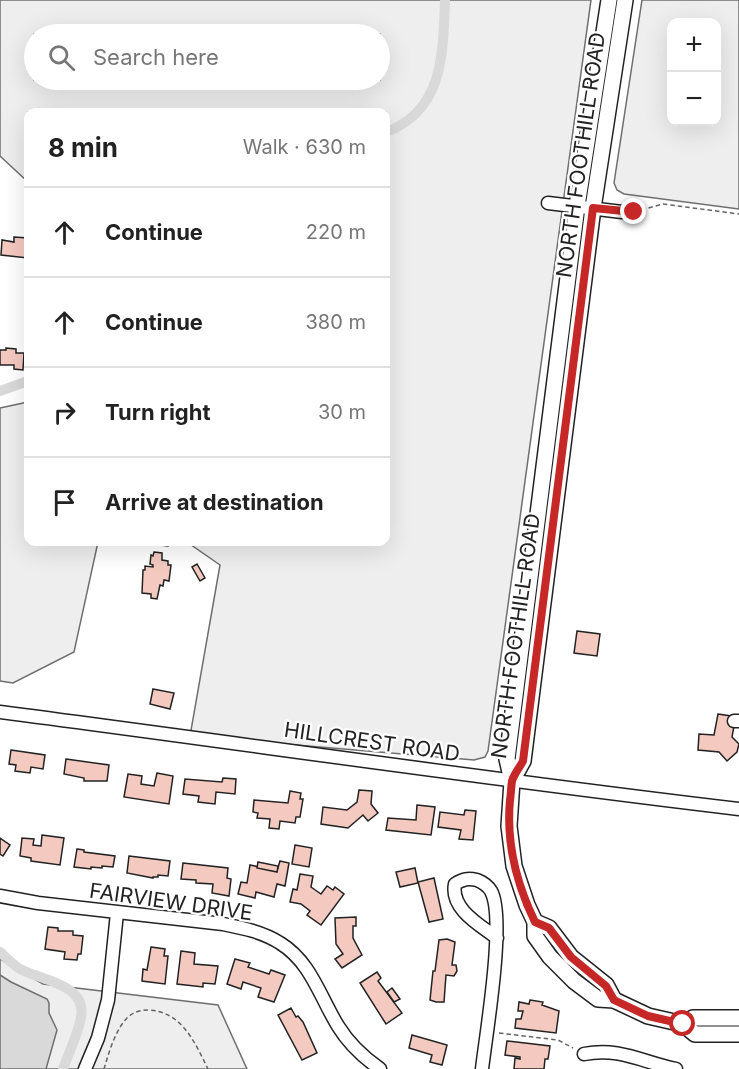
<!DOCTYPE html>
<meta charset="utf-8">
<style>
body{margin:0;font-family:Inter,sans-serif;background:#f2f2f2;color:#222}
.controls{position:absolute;right:18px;top:18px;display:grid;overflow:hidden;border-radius:12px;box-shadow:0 6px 24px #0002}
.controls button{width:54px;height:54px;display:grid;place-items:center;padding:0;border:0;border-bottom:2px solid #e0e0e0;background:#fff;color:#222;font:30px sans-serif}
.stop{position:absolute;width:18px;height:18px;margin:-14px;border:4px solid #c62828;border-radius:50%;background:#fff}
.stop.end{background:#c62828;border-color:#fff;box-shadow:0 2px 6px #0008}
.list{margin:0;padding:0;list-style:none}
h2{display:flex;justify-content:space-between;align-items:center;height:78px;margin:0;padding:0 24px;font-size:26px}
h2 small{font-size:20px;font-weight:400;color:#767676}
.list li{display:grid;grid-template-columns:39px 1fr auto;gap:18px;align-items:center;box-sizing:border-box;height:90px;padding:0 24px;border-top:2px solid #e0e0e0}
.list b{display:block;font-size:22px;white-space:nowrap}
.list em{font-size:20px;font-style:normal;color:#767676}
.icon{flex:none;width:33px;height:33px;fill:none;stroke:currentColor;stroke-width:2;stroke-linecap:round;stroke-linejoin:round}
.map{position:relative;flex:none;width:739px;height:1069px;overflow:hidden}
.search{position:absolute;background:#fff;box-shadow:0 6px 24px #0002;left:24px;top:24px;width:366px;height:66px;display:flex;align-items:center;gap:15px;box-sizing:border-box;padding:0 21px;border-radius:33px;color:#767676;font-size:22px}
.panel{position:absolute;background:#fff;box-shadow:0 6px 24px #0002;left:24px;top:108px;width:366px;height:438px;border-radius:12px}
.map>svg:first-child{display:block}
.green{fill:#eee;stroke:#6f6f6f;stroke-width:1.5;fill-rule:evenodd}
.water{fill:#d9d9d9;stroke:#6f6f6f;stroke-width:1.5}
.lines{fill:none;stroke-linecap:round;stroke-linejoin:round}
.canal{stroke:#d9d9d9;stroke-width:10}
.building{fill:#f3c9c0;stroke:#222;stroke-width:1.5}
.minor-casing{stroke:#222;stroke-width:15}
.major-casing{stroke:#222;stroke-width:18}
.path{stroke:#646464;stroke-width:1.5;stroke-dasharray:4.5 3;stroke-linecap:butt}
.minor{stroke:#fff;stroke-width:12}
.major{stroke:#fff;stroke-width:15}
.route{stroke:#c62828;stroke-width:8}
.labels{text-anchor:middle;stroke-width:4.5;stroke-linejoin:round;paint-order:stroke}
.street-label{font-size:21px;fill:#222;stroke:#fff}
</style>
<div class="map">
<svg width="739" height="1069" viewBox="0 0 739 1069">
<rect width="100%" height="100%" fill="#fff"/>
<g class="green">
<path d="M0,0H591L488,751L485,757L474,760L190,736L220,565L187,542H386V112H28V182L0,156ZM34,34H380V80H34Z"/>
<path d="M642,0H739V209L624,194L617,190L614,183ZM716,22V122H672V22Z"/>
<path d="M28,402V542H98L74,652L13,683L0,681V408Z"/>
<path d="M0,959L43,984L218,1005L247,1069H0Z"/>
</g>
<path class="water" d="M0,975L11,982L47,999L49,1003V1013L57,1030L46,1069H0Z"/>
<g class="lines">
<g class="canal">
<path d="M386,132C444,111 443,52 445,0"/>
<path d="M0,391L28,381"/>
<path d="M0,952C7,958 14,966 22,970C42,980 87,985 81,1017C78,1034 69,1052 63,1069"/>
</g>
</g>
<g class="building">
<path d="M14,237L28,238V258L1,255L2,240L14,242Z"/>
<path d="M6,348L16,349V353H24L23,370L14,369V365H0V350H6Z"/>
<path d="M133,542H169L168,546Z"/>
<path d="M154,552L162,553V560L168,561V565H171L169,581L164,580L163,586L160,585L157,599L151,598V594L142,593L143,570H145V566L153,567V565L150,564L151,555L153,556Z"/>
<path d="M197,564L205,578L200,581L192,567Z"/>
<path d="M577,631L600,634L597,656L574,653Z"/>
<path d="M153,689L174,693L170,709L150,704Z"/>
<path d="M718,714L731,716L730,726H734L732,737L739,744L737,752L727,761L719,752L698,750L699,734L714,735Z"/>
<path d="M11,750L45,755L43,769L31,767L30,773L15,771L16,765L9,764Z"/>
<path d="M66,759L109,765L107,781H84V778L64,774Z"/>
<path d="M157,773L173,776L169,804L124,797L128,774L142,776L141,784L154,786Z"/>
<path d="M223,778L236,779L235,794L216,792L215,804L198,802L199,796L183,794L185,779L222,782Z"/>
<path d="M359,790L372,791L371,804L378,813L368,821L363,815L348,828L321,824L323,807L347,810L357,802Z"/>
<path d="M290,791L301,793L300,799H303L300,817H296L295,823L280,821L279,829L269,828L270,819L257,818L258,813L253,812L254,800L288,803Z"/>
<path d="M417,805L435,807L431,835L386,830L388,818L416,820Z"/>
<path d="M465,810L476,811L473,840L459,839L461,830L438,827L440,812L464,815Z"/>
<path d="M42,835L64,838L60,865L31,861V858L20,856L22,838L34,839L33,845L41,846Z"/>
<path d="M0,838L10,845L3,856L0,854Z"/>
<path d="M295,845L312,848L309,867L292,864Z"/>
<path d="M77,849L84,850V852L115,856L113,867L102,866V868L91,867V869L74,867Z"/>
<path d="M129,856L170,861L168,876L158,875V877H153V878L127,873Z"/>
<path d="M280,861L289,863L285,886L277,884L274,897L256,892L255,898L238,894L241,882L247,883L250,865L277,871Z"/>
<path d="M258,862L278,866L277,872L257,868Z"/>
<path d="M183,863L228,868L227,878L231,879L229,896L212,893L213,884L196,883V880L181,879Z"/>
<path d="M415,868L418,883L400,887L396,872Z"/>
<path d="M300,874L313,876L311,887L321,894L327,886L333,890L335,887L344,894L321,925L307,915L310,911L301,904L290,902L293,889L297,890Z"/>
<path d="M434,878L443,919L429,922L418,882Z"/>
<path d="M356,917V926H353V938L362,955L342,968L335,959L343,954L336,944L335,918Z"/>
<path d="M48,927L58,928V931H73V935L83,936L81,954H78L77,960L64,959L65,952L45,949Z"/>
<path d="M447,939L455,942L452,965H456L457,971L454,976L446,975L444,1002H436L430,1000L433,971H435L439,940Z"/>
<path d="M151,947L165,949L164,956H168L165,984L142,981L143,969L147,970Z"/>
<path d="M181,951L195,953L194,964L218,966L215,984L203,983V987L177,984Z"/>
<path d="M235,959L250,963L248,967L269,974L271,970L285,975L274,1002L258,997L261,988L243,982L241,989L227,984Z"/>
<path d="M377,972L381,978L378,981L402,1013L386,1024L360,983Z"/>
<path d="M392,988L400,999L394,1002L387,992Z"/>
<path d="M530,1000L543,1002L542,1005L559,1011L556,1033L515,1028L516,1019H521L523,1011H518L519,1002L529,1004Z"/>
<path d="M291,1008L296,1017L298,1016L303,1022L317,1053L302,1060L278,1015Z"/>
<path d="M412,1035L447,1045L442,1065L430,1062L432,1055L409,1048Z"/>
<path d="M507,1041L550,1046L548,1059H545L544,1069H514L515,1058L520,1059V1057L505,1055Z"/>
</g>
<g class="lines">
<defs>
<g id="minor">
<path d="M548,203L622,212"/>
<path d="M0,712C246,744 492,780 739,809"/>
<path d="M734,721H739"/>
<path d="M0,896L38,903L223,924C243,928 263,932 280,943C311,962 320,997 338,1026C349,1044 363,1057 380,1069"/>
<path d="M584,1054C619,1047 642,1062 676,1069"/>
<path d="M85,1069L98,1038L108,1000L117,913"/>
<path d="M482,1069C486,1034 506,918 491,891C488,886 482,882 477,880C468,878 463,879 455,884C450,909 480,925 497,938"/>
</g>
<g id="major">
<path d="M609,0L577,206L507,759L512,781L509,826L514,866L527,905L535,922V936L550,957L574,981L598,999L614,1000L648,1016L683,1024L695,1034H739"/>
<path d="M512,781L523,761L593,208L625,0"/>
<path d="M535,922L549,928L571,957L606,985L614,1000"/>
<path d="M683,1024L693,1018H739"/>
</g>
</defs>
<use href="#minor" class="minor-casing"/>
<use href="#major" class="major-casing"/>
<g class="path">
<path d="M634,212L663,204L739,214"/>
<path d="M499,1033L558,1040L573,1048"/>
<path d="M104,1069C109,1052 115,1031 127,1018C133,1012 140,1010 148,1010C182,1011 195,1043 208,1069"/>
</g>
<use href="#minor" class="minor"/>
<use href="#major" class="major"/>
</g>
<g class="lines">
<path class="route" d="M634,212L593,208L523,761C520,767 514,774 512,781C511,787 511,794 510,800C506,843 516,883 535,922L549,928L571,957L606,986L614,1000L648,1016L683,1024"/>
</g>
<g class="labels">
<g class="street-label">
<text transform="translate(581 155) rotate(-82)" y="7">NORTH FOOTHILL ROAD</text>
<text transform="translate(516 636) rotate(-82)" y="7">NORTH FOOTHILL ROAD</text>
<text transform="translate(372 742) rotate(8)" y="7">HILLCREST ROAD</text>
<text transform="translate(171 902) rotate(8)" y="7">FAIRVIEW DRIVE</text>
</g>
</g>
</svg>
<div class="controls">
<button>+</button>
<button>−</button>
</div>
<div class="stop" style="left:683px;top:1024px"></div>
<div class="stop end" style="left:634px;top:212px"></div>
<div class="search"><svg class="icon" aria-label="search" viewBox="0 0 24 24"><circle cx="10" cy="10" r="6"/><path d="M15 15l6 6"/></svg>Search here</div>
<section class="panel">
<h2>8 min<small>Walk · 630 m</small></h2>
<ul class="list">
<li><svg class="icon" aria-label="ahead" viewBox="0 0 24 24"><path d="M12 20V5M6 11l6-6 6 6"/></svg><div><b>Continue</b></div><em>220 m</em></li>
<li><svg class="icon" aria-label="ahead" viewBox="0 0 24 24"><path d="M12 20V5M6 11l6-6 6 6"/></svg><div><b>Continue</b></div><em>380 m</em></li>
<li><svg class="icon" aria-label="right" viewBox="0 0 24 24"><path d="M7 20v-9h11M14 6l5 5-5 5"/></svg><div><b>Turn right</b></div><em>30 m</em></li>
<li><svg class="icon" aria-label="arrive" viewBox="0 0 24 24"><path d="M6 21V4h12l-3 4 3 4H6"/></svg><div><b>Arrive at destination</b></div></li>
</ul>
</section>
</div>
